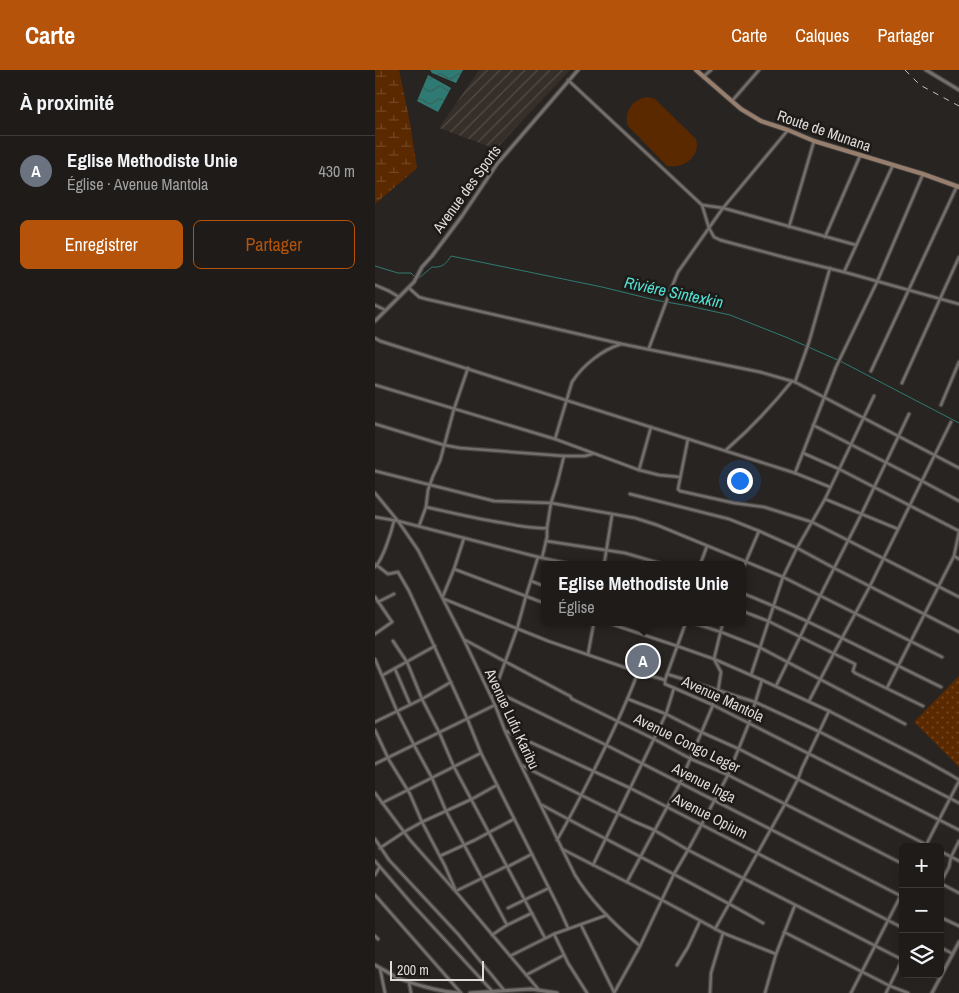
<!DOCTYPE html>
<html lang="fr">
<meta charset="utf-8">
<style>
body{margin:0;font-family:"Archivo Narrow",sans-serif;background:#2b2826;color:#f1f3f6}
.controls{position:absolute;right:15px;bottom:15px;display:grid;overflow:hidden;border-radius:8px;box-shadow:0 5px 20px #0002}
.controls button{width:45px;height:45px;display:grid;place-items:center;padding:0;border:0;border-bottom:1px solid #3c3938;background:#1e1b19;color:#f1f3f6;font:25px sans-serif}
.scale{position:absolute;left:15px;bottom:12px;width:94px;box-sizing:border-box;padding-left:5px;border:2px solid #dedbd9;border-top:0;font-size:14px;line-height:18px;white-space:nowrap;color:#dedbd9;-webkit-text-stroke:4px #1e1a18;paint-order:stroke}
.you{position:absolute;left:364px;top:410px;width:18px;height:18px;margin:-12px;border:4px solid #fff;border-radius:50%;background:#1a73e8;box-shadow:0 0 0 8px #1a73e833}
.badge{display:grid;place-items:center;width:32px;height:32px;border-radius:50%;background:#b45309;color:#fff;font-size:16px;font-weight:700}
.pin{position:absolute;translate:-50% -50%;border:2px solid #fff;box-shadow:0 1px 5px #0006}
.popup{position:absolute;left:166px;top:491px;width:205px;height:65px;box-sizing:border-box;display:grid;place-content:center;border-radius:8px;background:#1e1b19;filter:drop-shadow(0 1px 4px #0005);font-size:16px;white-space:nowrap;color:#a1a1a2}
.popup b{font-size:19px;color:#f1f3f6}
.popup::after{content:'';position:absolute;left:50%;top:100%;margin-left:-10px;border:10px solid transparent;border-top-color:#1e1b19}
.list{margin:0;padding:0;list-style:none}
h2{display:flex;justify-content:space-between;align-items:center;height:65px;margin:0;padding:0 20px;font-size:21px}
h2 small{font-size:16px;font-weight:400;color:#a1a1a2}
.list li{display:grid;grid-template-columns:32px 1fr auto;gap:15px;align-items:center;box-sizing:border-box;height:70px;padding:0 20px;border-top:1px solid #3c3938}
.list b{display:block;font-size:19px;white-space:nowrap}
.list p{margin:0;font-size:16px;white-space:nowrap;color:#a1a1a2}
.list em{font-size:16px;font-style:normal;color:#a1a1a2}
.actions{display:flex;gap:10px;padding:15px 20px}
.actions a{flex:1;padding:11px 0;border:1px solid #b45309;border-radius:8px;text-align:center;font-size:18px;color:#b45309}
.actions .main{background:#b45309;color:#fff}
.icon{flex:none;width:28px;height:28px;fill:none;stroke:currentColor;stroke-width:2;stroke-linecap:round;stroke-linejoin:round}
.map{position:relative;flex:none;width:584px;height:923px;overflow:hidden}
header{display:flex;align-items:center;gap:30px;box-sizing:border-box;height:70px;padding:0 25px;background:#b45309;color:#fff}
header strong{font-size:24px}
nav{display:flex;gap:28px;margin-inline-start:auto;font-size:18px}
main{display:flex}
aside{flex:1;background:#1e1b19}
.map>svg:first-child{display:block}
.industrial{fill:url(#industrial-furrows)}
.grass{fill:url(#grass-dots)}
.wetland{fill:url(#wetland-marsh)}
.pitch{fill:#5b2900}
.water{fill:url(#water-waves)}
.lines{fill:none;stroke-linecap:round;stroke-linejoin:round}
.stream{stroke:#2f7b73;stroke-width:1}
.minor-casing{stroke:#464341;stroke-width:5}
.tertiary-casing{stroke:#464341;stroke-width:5.5}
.secondary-casing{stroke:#464341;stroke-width:6}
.minor{stroke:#746f6c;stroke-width:2.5}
.tertiary{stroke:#746f6c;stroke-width:3}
.secondary{stroke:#987e6d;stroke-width:4}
.rail{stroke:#c2bfbd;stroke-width:1;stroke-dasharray:6 6;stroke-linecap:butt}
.labels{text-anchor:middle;stroke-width:5;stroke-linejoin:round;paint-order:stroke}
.street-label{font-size:15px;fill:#dedbd9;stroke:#1e1a18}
.water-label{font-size:16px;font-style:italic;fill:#52e3d6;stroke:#1e1a18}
</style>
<header>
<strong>Carte</strong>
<nav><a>Carte</a><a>Calques</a><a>Partager</a></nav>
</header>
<main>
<aside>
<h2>À proximité<small></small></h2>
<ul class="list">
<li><span class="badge" style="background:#6b7280">A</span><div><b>Eglise Methodiste Unie</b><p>Église · Avenue Mantola</p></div><em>430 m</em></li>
</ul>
<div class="actions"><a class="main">Enregistrer</a><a>Partager</a></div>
</aside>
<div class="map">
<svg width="584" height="923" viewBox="0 0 584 923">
<defs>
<pattern id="industrial-furrows" width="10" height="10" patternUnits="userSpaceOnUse" patternTransform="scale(1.25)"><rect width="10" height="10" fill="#362e28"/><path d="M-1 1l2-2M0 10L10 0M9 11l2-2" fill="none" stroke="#534c47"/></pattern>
<pattern id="grass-dots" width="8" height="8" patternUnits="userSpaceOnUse" patternTransform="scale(1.25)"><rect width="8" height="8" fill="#5b2900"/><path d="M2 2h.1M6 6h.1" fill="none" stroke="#724725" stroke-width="1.8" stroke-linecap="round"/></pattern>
<pattern id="wetland-marsh" width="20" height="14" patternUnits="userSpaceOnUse" patternTransform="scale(1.25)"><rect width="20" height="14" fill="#5b2900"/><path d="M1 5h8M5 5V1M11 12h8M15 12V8" fill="none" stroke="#724725"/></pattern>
<pattern id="water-waves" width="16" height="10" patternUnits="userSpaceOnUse" patternTransform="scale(1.25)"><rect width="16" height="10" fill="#2f7b73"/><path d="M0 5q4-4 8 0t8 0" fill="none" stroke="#38615c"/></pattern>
</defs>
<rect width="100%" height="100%" fill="#282421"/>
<path class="industrial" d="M104,0H195L121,79L64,58Z"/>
<path class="grass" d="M584,606V697L539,652Z"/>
<path class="wetland" d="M0,0H24L35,53L42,98L0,134Z"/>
<path class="pitch" d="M272,27L280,29L321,69C326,87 308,99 292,96L253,56C248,42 258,29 272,27Z"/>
<g class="water">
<path d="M55,0H88L81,13L57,3Z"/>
<path d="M53,5L76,18L63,42L42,31Z"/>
</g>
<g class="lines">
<path class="stream" d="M0,196L23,203H36L40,207L44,208L57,197C67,198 71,194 76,186L227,217L280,230L314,236L355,245L413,268L467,292L584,353"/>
<defs>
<g id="minor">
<path d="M328,7L336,0"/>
<path d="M193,10L327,135L334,158L339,167L345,170L412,188L469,202L584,234"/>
<path d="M357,31L384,0"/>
<path d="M327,135L348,138L481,175"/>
<path d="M414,157L439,71"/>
<path d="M450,167L485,86"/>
<path d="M469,202L518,95"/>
<path d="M0,215L14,221L24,227"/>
<path d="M34,218L44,227L51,229L247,274L385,302L420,312L584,398"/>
<path d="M0,235L10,240"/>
<path d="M0,268L5,271L420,403L455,417"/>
<path d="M274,278L296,219L303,202L348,138L413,60"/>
<path d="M496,301L582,116"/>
<path d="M420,312L434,272L455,198"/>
<path d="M527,313L584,187"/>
<path d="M0,315L180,369L264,400L284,405L305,407"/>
<path d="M566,335L584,292"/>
<path d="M0,354L69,375L85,378L189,386H210L217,384"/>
<path d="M438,355L547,411L584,431"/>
<path d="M180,369L197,312C208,295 227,280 246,274"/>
<path d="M313,369L303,419L305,421L359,433L389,437L437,452L584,527"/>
<path d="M351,380C375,359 397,336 417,311"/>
<path d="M428,383L464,399L584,461"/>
<path d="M264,400L276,357"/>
<path d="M0,401L119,431L176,433L260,448L282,455L408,507L567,587"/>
<path d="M420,403L461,297L502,212L548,104"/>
<path d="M0,423L23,451L43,480L89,570L120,635L130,661L142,687L200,805C217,833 240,855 265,876"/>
<path d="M255,424L354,449L384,461L422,478L459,498L584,562"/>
<path d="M450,429L523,459"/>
<path d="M51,437C77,443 103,449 129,453C144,456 157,459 172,458"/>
<path d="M0,447L23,451L163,487L200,495"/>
<path d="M44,456L51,437L53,420L58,406L65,391L79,339L93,298"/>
<path d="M171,471L250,483L291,495"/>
<path d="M579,486L584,489"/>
<path d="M167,488L172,467V458L176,433L182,414L189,386"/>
<path d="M0,494L13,504L23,502L34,521L92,648L106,683L184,838L193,858"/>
<path d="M229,495L237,445"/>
<path d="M325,495L332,476"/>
<path d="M0,497C8,489 16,463 19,451"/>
<path d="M79,499L169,533"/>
<path d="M367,501L384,461"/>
<path d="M156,511L169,516"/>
<path d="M367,523C435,550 500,585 566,617"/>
<path d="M68,526L79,499L89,468"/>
<path d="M0,527L17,552L0,564"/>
<path d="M69,529L173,571L263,602L290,610V614L338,635L584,760"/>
<path d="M3,532L19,524"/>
<path d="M367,541L393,551L478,593L480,594L478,601L480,603L548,636"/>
<path d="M230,552L302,576L339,589L387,610L454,641L542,686L576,705L584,710"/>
<path d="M315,552L346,562L384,577L530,654"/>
<path d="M90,570L191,624L195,626L197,629L279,669L316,689L353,705L410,734L528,794"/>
<path d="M18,571L32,592L47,629L64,662L79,697L170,868"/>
<path d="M213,584L219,552"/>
<path d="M0,589L22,641L39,675L57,708L71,741L132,855"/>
<path d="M20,599L35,634"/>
<path d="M292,604L380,632L445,662L584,733"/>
<path d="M8,605L60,576"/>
<path d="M376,605L408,507L422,478L450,429L499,326"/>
<path d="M290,610L311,552"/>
<path d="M401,616L445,526L486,445L534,344"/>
<path d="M512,618L579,486L584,462"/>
<path d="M120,621L231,675L528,827"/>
<path d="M117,628L142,559L151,526L163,487"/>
<path d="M253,629L291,644L326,662L364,679L556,777"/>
<path d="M434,631L459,583L495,516L576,352"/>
<path d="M0,652L47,629L76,612"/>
<path d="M0,660L14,690L35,724L47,752L70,796L80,819"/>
<path d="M131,661L255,718L528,858"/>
<path d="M0,694L120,635"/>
<path d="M146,695L258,751L279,760L313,780L528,890"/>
<path d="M0,723L35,770L82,823L164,920"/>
<path d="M7,733L106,683"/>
<path d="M167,735C240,775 316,811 388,853"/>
<path d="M0,769L14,790L83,864L129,920"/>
<path d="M182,770C196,746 208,722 220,698C236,666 251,635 263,602"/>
<path d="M550,777L584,711"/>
<path d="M5,778L29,762L47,752L97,729L122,715"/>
<path d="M187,779L287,830L348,863L401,884"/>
<path d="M565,781L584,791"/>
<path d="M65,786L100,770L139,749"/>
<path d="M0,791L37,834L118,922"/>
<path d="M218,795L291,644L299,618"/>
<path d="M132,797L157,784"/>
<path d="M0,805L4,798"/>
<path d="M252,812L305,713L338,635L343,621L346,602L339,589L348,552"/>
<path d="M565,813L584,823"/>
<path d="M565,814L574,797L576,787L584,771"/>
<path d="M81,821L132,796"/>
<path d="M0,825L86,923"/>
<path d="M133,838L174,818"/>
<path d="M565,847L584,856"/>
<path d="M206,855L239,922"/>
<path d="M340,859L410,734L423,709L427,698L454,641"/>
<path d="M409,862L515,916L533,923"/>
<path d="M179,864L193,893L212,923"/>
<path d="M117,865L132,855L157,843"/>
<path d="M0,866L3,869"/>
<path d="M565,877L578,884"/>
<path d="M135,886L179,864L232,845"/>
<path d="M302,895L313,877L325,851"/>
<path d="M5,898L10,923"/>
<path d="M558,904L565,908"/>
<path d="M151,905L189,885"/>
<path d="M34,912L36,923"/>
<path d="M239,923L265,876L299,804L313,780L353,705L374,653L387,610"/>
<path d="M335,923L336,903L348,863"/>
<path d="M390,923L401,884L420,835"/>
<path d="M476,923L528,821"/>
<path d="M511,923L528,888"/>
</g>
<g id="tertiary">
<path d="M551,0L584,20"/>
<path d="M0,251L39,212L47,197L57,186L87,146L122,94L203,0"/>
<path d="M0,895C7,899 14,903 21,907C37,914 66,922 84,923"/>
<path d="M95,923L156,919L182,923"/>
<path d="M557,923L584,872"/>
</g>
<path id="secondary" d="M321,0L366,39L386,51L413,60L439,71L548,104L584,117"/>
</defs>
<use href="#minor" class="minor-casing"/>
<use href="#tertiary" class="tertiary-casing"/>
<use href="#secondary" class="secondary-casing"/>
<use href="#minor" class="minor"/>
<use href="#tertiary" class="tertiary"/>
<use href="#secondary" class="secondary"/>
<path class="rail" d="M530,0L545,15L584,36"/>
</g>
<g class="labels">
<g class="street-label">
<text transform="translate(449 61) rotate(19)" y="5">Route de Munana</text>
<text transform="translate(92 119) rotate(-54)" y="5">Avenue des Sports</text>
<text transform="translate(348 629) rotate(25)" y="5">Avenue Mantola</text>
<text transform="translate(137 649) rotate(65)" y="5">Avenue Lufu Karibu</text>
<text transform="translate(312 673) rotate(26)" y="5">Avenue Congo Leger</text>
<text transform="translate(329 713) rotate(27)" y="5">Avenue Inga</text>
<text transform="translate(335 746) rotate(27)" y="5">Avenue Opium</text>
</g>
<g class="water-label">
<text transform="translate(299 222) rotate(12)" y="6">Riviére Sintexkin</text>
</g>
</g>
</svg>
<div class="controls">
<button>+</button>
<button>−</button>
<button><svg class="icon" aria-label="layers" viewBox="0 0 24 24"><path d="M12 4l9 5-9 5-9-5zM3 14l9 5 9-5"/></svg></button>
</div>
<div class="scale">200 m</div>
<div class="you"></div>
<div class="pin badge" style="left:268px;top:591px;background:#6b7280">A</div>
<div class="popup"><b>Eglise Methodiste Unie</b>Église</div>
</div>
</main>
